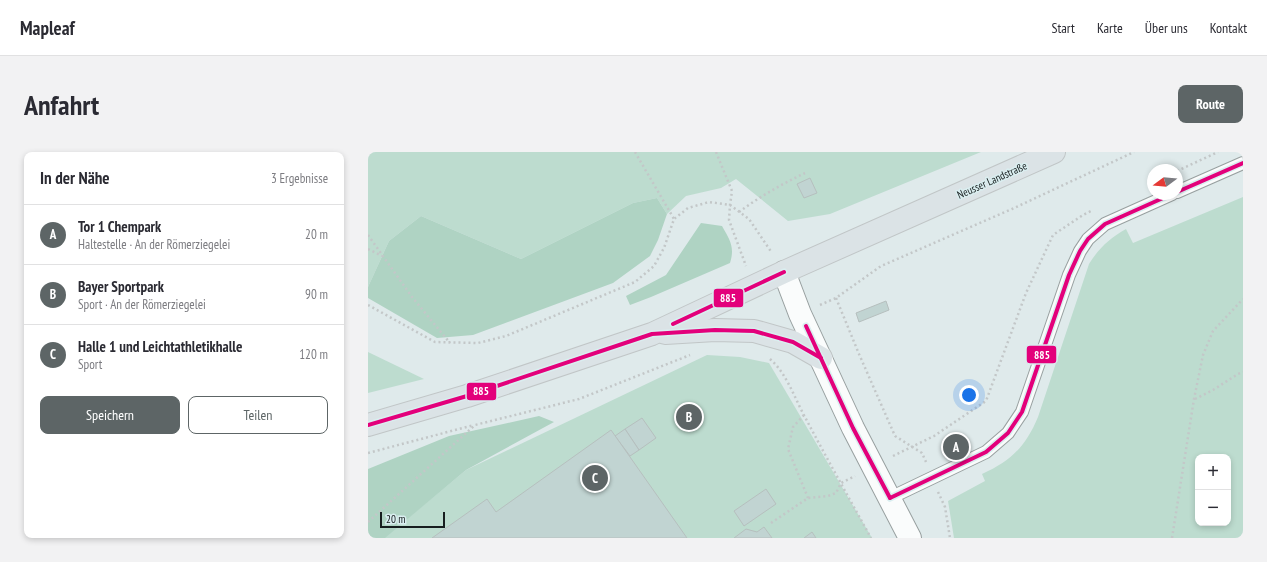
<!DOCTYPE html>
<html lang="de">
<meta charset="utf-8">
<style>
body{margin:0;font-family:"PT Sans Narrow",sans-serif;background:#f2f2f3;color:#2b2b33}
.controls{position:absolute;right:12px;bottom:12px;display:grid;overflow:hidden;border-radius:8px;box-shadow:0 2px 6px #0003}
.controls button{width:36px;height:36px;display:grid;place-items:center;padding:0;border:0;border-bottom:1px solid #e1e1e2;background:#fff;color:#2b2b33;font:20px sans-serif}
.compass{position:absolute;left:779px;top:12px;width:36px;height:36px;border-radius:50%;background:#fff;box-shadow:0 2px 6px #0003;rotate:254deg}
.scale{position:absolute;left:12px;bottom:10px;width:65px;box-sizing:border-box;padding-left:4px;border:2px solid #171e1f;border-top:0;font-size:11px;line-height:14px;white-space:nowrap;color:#171e1f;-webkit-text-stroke:3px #daeef0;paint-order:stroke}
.you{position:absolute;left:601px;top:243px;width:14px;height:14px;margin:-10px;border:3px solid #fff;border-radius:50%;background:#1a73e8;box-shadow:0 0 0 6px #1a73e833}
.badge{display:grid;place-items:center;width:26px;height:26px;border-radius:50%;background:#5d6566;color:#fff;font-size:13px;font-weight:700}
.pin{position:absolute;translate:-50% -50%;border:2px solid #fff;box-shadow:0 1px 4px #0006}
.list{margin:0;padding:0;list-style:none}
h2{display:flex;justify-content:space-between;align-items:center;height:52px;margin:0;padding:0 16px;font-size:17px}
h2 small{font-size:13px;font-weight:400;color:#7c7c81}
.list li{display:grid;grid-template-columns:26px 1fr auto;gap:12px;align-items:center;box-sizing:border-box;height:60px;padding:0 16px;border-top:1px solid #e1e1e2}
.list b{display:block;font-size:15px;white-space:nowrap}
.list p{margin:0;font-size:13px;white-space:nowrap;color:#7c7c81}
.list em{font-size:13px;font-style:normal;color:#7c7c81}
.actions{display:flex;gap:8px;padding:12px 16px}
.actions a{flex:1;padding:9px 0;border:1px solid #5d6566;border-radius:8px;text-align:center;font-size:14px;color:#5d6566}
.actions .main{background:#5d6566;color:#fff}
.map{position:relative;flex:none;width:875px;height:386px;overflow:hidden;border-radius:8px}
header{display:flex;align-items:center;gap:24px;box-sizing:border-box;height:56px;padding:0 20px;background:#fff;border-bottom:1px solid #e1e1e2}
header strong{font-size:19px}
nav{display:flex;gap:22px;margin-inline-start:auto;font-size:14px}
.intro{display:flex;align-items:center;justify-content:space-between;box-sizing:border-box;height:96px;padding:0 24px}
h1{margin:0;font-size:28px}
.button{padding:10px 18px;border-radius:8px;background:#5d6566;color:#fff;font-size:14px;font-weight:700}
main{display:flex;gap:24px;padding:0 24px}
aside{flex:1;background:#fff;border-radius:8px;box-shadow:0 2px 6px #0003}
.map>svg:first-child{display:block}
.green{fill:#bddccf;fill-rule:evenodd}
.forest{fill:#afd3c3}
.building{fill:#c1d4d2;stroke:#b6bfbe}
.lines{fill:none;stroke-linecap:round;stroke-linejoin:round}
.service-casing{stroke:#98a0a0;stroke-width:14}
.minor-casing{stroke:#98a0a0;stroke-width:24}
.primary-casing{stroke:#c1c6c7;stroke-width:24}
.path{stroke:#c3c7c8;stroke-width:2.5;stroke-dasharray:2 3;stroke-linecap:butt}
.service{stroke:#fafcfc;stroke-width:12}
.minor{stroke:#fafcfc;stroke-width:22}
.primary{stroke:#dbe3e6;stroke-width:22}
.bus-1-casing{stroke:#daeef0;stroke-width:7}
.bus-1{stroke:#e3007b;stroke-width:4}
.labels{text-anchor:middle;stroke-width:3;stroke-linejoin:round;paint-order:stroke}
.street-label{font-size:11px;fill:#171e1f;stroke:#daeef0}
.line-badge{stroke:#daeef0;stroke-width:1.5}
.badge-label{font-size:11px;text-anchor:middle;font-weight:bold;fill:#fff}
</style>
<header>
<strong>Mapleaf</strong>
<nav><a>Start</a><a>Karte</a><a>Über uns</a><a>Kontakt</a></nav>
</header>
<div class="intro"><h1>Anfahrt</h1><a class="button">Route</a></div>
<main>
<aside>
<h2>In der Nähe<small>3 Ergebnisse</small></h2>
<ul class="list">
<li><span class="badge">A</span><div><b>Tor 1 Chempark</b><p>Haltestelle · An der Römerziegelei</p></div><em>20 m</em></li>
<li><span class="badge">B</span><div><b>Bayer Sportpark</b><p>Sport · An der Römerziegelei</p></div><em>90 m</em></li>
<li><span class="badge">C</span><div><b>Halle 1 und Leichtathletikhalle</b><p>Sport</p></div><em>120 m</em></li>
</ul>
<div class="actions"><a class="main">Speichern</a><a>Teilen</a></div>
</aside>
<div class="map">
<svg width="875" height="386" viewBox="0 0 875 386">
<rect width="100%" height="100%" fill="#dfeaeb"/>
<g class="green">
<path d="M0,0H613L462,62L420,69L368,27L353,36L318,44L299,62L289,46L265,51L153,107L53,64L21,89L0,135Z"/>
<path d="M875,45V386H586L580,349L617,329L614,322C643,309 658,294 670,265L721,112C731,96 742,86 758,77L765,91ZM830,305H860V371H830Z"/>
<path d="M0,200L56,227L0,241Z"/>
<path d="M339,203L372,205L401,211L504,386H16L98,318Z"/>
</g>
<g class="forest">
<path d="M289,46L299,62L290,88L282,104L245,131L105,183L69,186L0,146V135L21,89L53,64L153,107L265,51Z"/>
<path d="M333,71L354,74C362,88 367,95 362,111L283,145L262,153L258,144L298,123Z"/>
<path d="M171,264L186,270L98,318L17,386H0V317L81,284Z"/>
</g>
<g class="building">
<path d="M442,26L449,41L436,46L429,32Z"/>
<path d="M518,149L521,158L491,170L488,161Z"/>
<path d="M274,266L288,286L271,298L257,277Z"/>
<path d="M257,277L271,298L262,304L247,284Z"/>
<path d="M243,278L319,386H64L119,347L128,360Z"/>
<path d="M398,337L408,352L376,374L366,359Z"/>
<path d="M396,375L404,386H366L378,377L389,380Z"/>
<path d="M444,380L448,386H436Z"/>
</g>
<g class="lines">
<defs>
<g id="service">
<path d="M809,40L875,11"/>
<path d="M522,346L618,300L640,281L654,260L701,123L712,99L720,87L737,72L804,42"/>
</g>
<path id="minor" d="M416,120L432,162L485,276L542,386"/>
<g id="primary">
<path d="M297,181L347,178L386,179L425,190L453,206"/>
<path d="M0,273L99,244L284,182L416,120L686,0"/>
</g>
</defs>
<use href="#service" class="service-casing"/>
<use href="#minor" class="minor-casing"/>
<use href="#primary" class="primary-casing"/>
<g class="path">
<path d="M267,0L306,67"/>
<path d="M348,0L364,39L362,53L361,68L378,114"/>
<path d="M809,19L850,0"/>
<path d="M371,60C391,45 414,32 437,21"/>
<path d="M0,83L44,145L82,191"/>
<path d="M0,97L14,104"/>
<path d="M468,146L491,202L527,284L554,301L558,310"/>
<path d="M0,153L67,190L110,191L138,184L267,130L286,114L296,96L306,67L320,56L341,50L362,53L381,67L404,101"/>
<path d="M452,153L468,146L513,114L644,57L766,0"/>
<path d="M402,207C419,222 426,245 437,265C458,305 481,346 503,386"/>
<path d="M827,247L845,238L870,222L875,220"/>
<path d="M436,263L425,275L420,297L440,346"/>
<path d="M0,301L106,273"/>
<path d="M525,304L566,284L618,249L658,141L685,83L715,63L725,58"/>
<path d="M570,340L577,355L582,386"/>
<path d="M0,370L107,273L211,247L322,203"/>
<path d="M403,371L440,346L460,344L468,341L473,331L487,324"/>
<path d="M804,386L826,247L835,203L845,179L875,147"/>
</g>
<use href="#service" class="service"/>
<use href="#minor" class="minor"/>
<use href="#primary" class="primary"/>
<defs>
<g id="bus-1">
<path d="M809,40L875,11"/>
<path d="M305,172L416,120"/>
<path d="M438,174L485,276L522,346"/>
<path d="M0,273L99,244L284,182L347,178L386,179L425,190L453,206"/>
<path d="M522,346L618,300L640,281L654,260L701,123L712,99L720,87L737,72L804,42"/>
</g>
</defs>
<use href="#bus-1" class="bus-1-casing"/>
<use href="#bus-1" class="bus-1"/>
</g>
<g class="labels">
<g class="street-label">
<text transform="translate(624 28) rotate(-24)" y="4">Neusser Landstraße</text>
</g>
</g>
<g class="line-badge">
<rect x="345" y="136" width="31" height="20" rx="4" fill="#e3007b"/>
<rect x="658" y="193" width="31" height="19" rx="4" fill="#e3007b"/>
<rect x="98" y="230" width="31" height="19" rx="4" fill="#e3007b"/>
</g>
<g class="badge-label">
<text x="360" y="150">885</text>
<text x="674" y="207">885</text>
<text x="113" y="243">885</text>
</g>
</svg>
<div class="controls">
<button>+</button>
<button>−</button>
</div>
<svg class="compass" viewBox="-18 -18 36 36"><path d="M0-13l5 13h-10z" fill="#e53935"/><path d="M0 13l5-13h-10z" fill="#7c7c81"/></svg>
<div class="scale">20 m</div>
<div class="you"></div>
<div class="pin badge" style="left:588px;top:295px">A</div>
<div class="pin badge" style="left:321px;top:265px">B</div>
<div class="pin badge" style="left:227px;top:326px">C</div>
</div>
</main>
